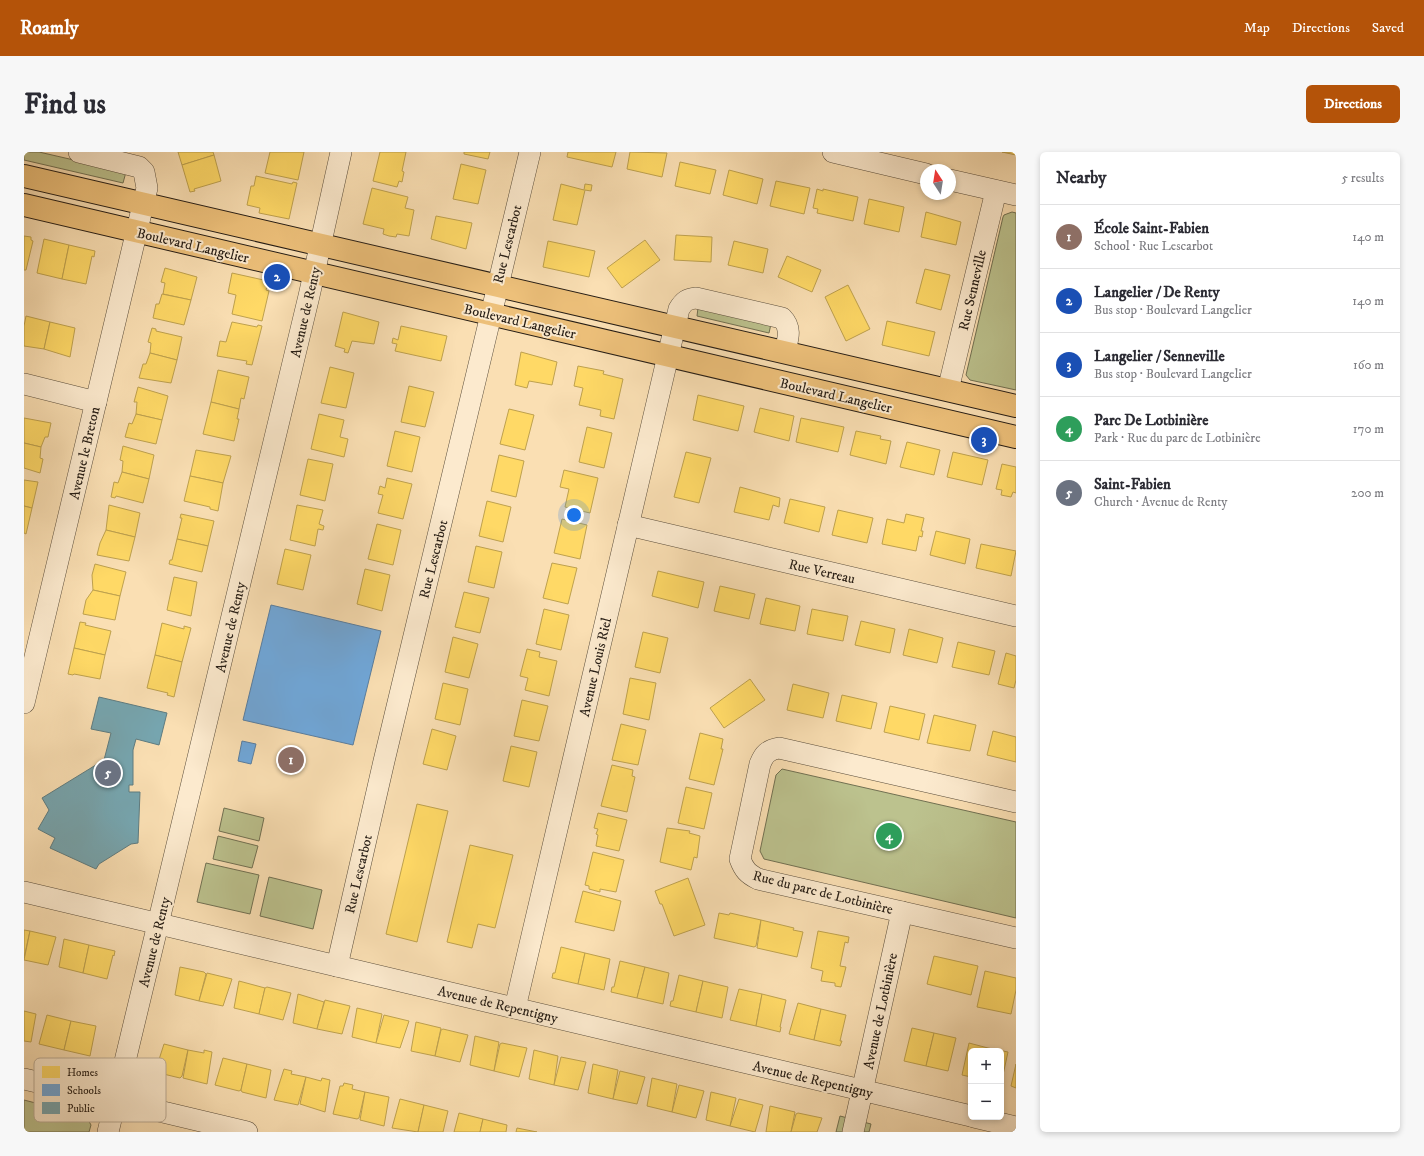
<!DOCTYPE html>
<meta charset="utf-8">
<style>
body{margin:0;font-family:"IM FELL DW Pica",serif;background:#f7f7f7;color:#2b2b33}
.controls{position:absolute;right:12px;bottom:12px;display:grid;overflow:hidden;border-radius:6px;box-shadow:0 2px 6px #0003}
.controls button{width:36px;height:36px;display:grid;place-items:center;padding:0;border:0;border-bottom:1px solid #e1e1e2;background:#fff;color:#2b2b33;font:20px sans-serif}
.compass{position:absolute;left:896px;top:12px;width:36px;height:36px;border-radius:50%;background:#fff;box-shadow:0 2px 6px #0003;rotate:348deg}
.you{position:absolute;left:550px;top:363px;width:14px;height:14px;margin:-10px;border:3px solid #fff;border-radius:50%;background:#1a73e8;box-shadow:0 0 0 6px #1a73e833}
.badge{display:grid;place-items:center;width:26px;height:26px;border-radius:50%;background:#b45309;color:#fff;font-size:13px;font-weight:700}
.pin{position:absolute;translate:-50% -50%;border:2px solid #fff;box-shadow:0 1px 4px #0006}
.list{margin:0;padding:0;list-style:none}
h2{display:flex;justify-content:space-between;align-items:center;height:52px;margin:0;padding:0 16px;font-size:17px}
h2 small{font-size:13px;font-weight:400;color:#7c7c81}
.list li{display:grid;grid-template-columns:26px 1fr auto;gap:12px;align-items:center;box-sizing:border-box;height:64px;padding:0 16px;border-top:1px solid #e1e1e2}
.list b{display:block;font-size:15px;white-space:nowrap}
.list p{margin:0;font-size:13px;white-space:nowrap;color:#7c7c81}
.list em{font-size:13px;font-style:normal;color:#7c7c81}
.map{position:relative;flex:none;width:992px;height:980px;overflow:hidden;border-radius:6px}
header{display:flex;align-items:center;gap:24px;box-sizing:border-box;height:56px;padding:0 20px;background:#b45309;color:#fff}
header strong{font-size:19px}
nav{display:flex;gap:22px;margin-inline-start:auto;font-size:14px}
.intro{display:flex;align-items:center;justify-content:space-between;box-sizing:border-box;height:96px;padding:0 24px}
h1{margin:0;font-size:28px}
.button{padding:10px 18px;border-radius:6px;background:#b45309;color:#fff;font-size:14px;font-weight:700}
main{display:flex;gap:24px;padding:0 24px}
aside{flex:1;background:#fff;border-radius:6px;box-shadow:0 2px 6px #0003}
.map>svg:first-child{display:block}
.green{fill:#bcc28e;stroke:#717052}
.homes{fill:#ffd966;stroke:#bea14e}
.schools{fill:#6fa8dc;stroke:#597ea0}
.public{fill:#76a5af;stroke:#5e7c81}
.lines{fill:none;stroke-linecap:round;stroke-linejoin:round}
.minor-casing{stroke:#5b4e3c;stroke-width:22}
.major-casing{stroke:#261d15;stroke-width:24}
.minor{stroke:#fceace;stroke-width:21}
.major{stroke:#edc07a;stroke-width:22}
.labels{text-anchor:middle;stroke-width:4;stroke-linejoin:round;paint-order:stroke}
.street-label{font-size:14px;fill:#261d15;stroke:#fceace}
.key{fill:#fceace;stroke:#bcac96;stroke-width:1}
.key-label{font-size:11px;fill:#261d15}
</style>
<header>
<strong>Roamly</strong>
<nav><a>Map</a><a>Directions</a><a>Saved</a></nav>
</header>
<div class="intro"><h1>Find us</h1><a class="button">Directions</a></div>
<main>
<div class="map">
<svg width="992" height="980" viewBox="0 0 992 980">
<rect width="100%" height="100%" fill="#fadfb3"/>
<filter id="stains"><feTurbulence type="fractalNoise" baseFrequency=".005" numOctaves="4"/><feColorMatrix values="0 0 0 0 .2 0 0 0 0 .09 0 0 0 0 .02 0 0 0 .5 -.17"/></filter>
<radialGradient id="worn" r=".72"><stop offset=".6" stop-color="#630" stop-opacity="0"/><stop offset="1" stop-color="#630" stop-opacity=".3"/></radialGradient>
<g class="green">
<path d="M0,0H15L102,20L99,31L0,8Z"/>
<path d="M988,60L992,61V238L946,228L942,223L979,65L980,63Z"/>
<path d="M674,156L747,172L745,181L673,164Z"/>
<path d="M758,617L992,670V766L740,707L736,699L752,623Z"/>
<path d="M200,656L240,666L235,689L195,679Z"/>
<path d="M194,684L234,694L228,716L189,707Z"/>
<path d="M182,711L235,723L226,762L173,750Z"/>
<path d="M245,725L298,738L289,777L236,764Z"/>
<path d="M0,948L62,964L67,973L65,980H0Z"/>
<path d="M816,964L847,972L845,980H812Z"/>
</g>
<g class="homes">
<path d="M154,0H189L190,3L158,13Z"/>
<path d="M246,0H280L274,28L241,21Z"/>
<path d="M356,0H382L378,19L380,20L378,30L375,29L373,35L349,29Z"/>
<path d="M440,0H466L464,7L440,2Z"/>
<path d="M544,0H592L588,15L543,5Z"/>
<path d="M606,0L643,1L638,25L603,17Z"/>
<path d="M978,0H992V3Z"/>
<path d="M190,3L197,29L170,37L171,39L166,40L158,13Z"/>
<path d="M656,10L692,18L686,42L651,34Z"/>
<path d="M437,12L462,18L454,52L429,47Z"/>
<path d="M705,18L739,27L733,52L699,43Z"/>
<path d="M232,24L268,32L269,30L273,31L265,67L235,61L236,56L223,53L227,34H230Z"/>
<path d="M752,29L786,36L780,62L746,54Z"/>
<path d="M537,32L560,38L561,32L568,33L567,39L561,38L553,73L529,68Z"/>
<path d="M348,36L384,45L381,56L390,58L385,84L373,82L372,85L365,84L359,82L360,77L339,72Z"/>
<path d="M793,37L799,39V37L834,45L829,69L793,61L794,57L789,56Z"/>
<path d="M845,47L880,55L875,80L840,72Z"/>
<path d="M902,60L937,70L932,93L897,85Z"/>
<path d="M412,64L448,71L442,97L407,87Z"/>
<path d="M652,83L688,85L687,110L650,108Z"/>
<path d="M0,84L7,85V88L9,89L2,118H0Z"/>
<path d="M20,87L45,93L38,127L13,121Z"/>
<path d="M621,88L636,108L598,136L583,116Z"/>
<path d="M524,89L571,99L565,125L519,115Z"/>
<path d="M710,89L744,97L739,121L704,113Z"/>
<path d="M45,93L71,99L70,105L68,104L62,132L38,127Z"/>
<path d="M763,104L797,118L788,140L754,125Z"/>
<path d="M141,116L173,125L167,148L139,142L141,131L137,130Z"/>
<path d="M901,117L926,123L917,158L892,151Z"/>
<path d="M208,121L244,129L242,138L245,139L238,169L208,162L212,143L204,141Z"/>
<path d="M824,133L846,177L822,189L801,145Z"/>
<path d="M138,142L167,148L160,173L129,166L132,152H135Z"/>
<path d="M319,160L355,170L350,192L328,189L324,201L320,200L321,197L311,194Z"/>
<path d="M2,164L26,170L20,197L0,194V174Z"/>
<path d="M863,169L911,180L905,204L858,193Z"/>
<path d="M26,170L51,176L46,205L20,197Z"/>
<path d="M208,170L233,175L234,173L238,174L228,213L222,212L223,209L193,204L196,189L202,190Z"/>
<path d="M377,174L423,184L417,209L371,199L373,192L368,191L369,186L374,188Z"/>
<path d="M128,176L132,177V179L158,185L153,208L126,201L127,191L124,190Z"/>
<path d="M497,200L533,210L528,233L505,229L503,236L491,233Z"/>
<path d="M126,201L153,208L147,231L115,226L119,212H122Z"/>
<path d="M554,214L580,219L579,222L599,227L590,267L576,264L577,258L555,253L559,236L550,234Z"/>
<path d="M306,215L330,221L322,256L297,251Z"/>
<path d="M194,218L225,225L220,247L217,246L215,257L187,250Z"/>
<path d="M385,234L410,240L401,275L377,270Z"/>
<path d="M114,235L144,244L138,268L112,262L113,250H110Z"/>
<path d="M674,243L720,254L714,279L669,268Z"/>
<path d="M187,250L215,257L213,267H215L210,289L179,282Z"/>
<path d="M736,256L770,264L765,289L730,280Z"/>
<path d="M485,257L510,263L501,298L476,292Z"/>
<path d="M112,262L138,268L132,292L101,285L105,271L108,272Z"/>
<path d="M295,262L320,268L316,285L324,287L320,305L287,297Z"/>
<path d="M0,266L27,271L24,285H21L17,295L0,291Z"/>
<path d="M777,266L820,275L814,300L772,290Z"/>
<path d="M563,275L588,281L580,316L555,310Z"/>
<path d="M371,279L396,285L388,320L363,314Z"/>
<path d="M832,279L857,284L856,287L867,289L862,312L826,303Z"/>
<path d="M883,290L916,298L910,323L876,315Z"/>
<path d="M0,291L17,295L16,306L19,307L16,321L0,316Z"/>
<path d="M99,294L130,303L125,327L98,320L99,309L96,308Z"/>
<path d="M172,298L207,304L199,331L166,324Z"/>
<path d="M662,300L687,306L675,351L650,345Z"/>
<path d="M929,300L964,308L958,333L923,325Z"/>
<path d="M475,303L500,309L492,345L467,339Z"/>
<path d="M284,307L309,312L301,349L276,343Z"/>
<path d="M978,312L992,315V341L989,340L987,345L977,343L978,338L972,337Z"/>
<path d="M540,318L574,326L566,361L541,355L545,337L536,335Z"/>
<path d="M98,320L125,327L119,351L92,344L91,346L87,345L90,330L94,331Z"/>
<path d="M166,324L199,331L194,359L186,357V355L160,349Z"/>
<path d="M363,326L388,332L379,367L354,361L359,343L354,342L356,334L361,336Z"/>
<path d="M0,328L14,330L8,356L0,354Z"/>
<path d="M716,335L756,346L755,355L749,353L745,368L710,360Z"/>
<path d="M766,347L801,355L795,380L760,371Z"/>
<path d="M463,349L487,355L479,390L455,384Z"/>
<path d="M85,353L116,361L111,385L82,378Z"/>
<path d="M273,353L299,358L295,372L300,374L299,378L294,377L291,394L266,388Z"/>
<path d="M0,354L8,356L2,382L0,381Z"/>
<path d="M814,358L849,366L843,391L808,383Z"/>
<path d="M157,362L190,369L184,394L153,387L158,366H156Z"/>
<path d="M882,362L900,366L897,379H899L898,385L895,384L892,399L858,392L863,367L880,371Z"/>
<path d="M538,367L563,373L556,407L530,401Z"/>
<path d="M353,372L377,378L369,413L344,407Z"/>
<path d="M82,378L111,385L105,409L73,403L76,391Z"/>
<path d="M912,379L946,387L941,412L906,403Z"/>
<path d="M153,387L184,394L178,420L145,412L146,408H148Z"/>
<path d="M957,392L992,399L987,424L952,416Z"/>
<path d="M452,394L478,400L470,436L444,430Z"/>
<path d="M261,397L287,403L279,438L253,432Z"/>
<path d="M528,411L553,416L544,452L519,446Z"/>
<path d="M71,412L102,420L96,444L69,438L68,423Z"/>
<path d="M341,417L366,423L358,459L333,452Z"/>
<path d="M634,419L680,430L674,456L628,444Z"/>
<path d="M150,425L173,430L167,464L143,458Z"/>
<path d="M696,434L731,442L725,467L690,459Z"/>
<path d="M69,438L96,444L91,468L59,462L62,448Z"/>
<path d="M440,440L465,446L456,481L431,475Z"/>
<path d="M742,446L776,454L771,479L736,472Z"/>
<path d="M520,457L545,463L537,498L512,492Z"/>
<path d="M788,457L824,464L819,489L783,482Z"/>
<path d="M837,469L871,477L866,501L831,493Z"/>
<path d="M56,470L62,471L61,473L87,479L81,503L50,496Z"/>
<path d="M138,471L160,477V474L167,476L158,510L131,503Z"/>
<path d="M885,477L919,486L913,511L879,503Z"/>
<path d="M619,480L644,486L636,521L611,515Z"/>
<path d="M429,485L454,492L445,526L421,520Z"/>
<path d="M934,490L971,499L965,523L928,515Z"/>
<path d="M50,496L81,503L76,527L50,522L49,523L44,522Z"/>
<path d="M503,497L516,500L515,505L533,509L525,544L501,538L504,526L496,524Z"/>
<path d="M982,501L992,504V528L990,536L974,532Z"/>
<path d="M131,503L158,510L150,545L143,543L144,541L123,536Z"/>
<path d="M606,526L632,531L625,568L599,562Z"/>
<path d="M726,527L741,548L700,576L686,556Z"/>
<path d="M419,531L444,537L436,573L411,567Z"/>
<path d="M769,532L805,541L799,566L763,558Z"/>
<path d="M818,543L853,551L847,577L812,569Z"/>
<path d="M498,548L524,554L515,589L490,584Z"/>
<path d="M866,554L901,562L895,588L860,580Z"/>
<path d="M910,563L952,573L946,599L903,591Z"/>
<path d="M597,572L622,578L614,613L588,608Z"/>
<path d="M408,577L432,584L423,618L399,612Z"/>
<path d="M969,579L992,585V610L963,603Z"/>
<path d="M676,581L699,587L697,597H699L690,633L665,627Z"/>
<path d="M487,594L513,600L505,635L479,629Z"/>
<path d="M588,613L609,618L608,624L611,625L603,660L577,654Z"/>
<path d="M662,635L688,641L680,677L654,671Z"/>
<path d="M393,652L424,659L393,790L362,782Z"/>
<path d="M574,661L603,668L595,699L572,694L574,683L572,682L574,677L570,676Z"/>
<path d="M643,676L666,679L665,681L676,684L673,706L670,705L667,718L636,710Z"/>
<path d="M446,693L489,703L471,776L454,772L448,796L423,790Z"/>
<path d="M569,700L600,708L592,740L576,737V740L565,737V734L561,733Z"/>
<path d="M664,726L681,773L650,784L638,752H636L631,739Z"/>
<path d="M559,739L597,749L590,779L551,770Z"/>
<path d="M695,761L705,763L706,761L737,768L732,794L730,795L690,786Z"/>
<path d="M737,768L770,776L769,778L779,780L773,805L733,796Z"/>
<path d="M0,778L6,779L0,806Z"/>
<path d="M6,779L32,785L24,813L0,808Z"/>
<path d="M794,779L825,785L824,791L821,790L816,814L822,815L817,835L811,834V831L797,829L799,819L787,816Z"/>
<path d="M40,787L65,793L59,821L35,815Z"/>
<path d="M65,793L91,799L90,804L89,803L83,827L59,821Z"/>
<path d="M537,795L561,801L554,832L528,826L529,821H531Z"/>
<path d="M561,801L586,807L580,838L554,832Z"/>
<path d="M910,804L954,814L947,843L903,832Z"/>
<path d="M596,809L621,815L613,846L587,840L588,835H590Z"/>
<path d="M156,815L180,820L182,822L175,849L151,843Z"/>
<path d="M621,815L645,821L639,852L613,846Z"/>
<path d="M961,819L992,826V838L987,862L953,855Z"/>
<path d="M183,821L208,827L199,854L175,849Z"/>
<path d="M655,823L679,829L672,860L646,854L647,849H649Z"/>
<path d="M215,829L241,836L235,862L210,856Z"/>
<path d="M679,829L704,835L698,866L672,860Z"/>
<path d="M243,835L267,841L259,868L235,862L241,836Z"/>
<path d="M715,837L738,842L732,874L706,868Z"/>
<path d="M274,842L300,850L293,877L269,871Z"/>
<path d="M738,842L762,848L756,875H757L756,880L732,874Z"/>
<path d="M301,848L326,854L318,882L293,877Z"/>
<path d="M774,851L797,857L790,888L765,882Z"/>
<path d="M333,856L358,862L352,891L328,885Z"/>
<path d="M797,857L822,863L816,889H818L816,894L790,888Z"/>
<path d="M0,859L12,862L7,890L0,889Z"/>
<path d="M23,863L47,869L40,898L15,892Z"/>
<path d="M360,863L385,869L376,896L352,891Z"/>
<path d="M47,869L72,874L66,904L40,898Z"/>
<path d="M392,870L417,876L411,904L387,899Z"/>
<path d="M888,876L910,881L902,914L880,909Z"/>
<path d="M419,877L444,883L436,910L411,904L417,878Z"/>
<path d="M910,881L932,886L924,919L902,914Z"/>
<path d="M451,884L475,890L470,919L446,913Z"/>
<path d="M478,891L503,896L495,925L470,919L476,892Z"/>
<path d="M945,891L964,896V899H947V925L938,923Z"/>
<path d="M140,892L164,898L158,924L156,926L131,920Z"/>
<path d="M964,896L984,900L977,932V899H964Z"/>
<path d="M164,898L180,901V898L188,900L183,932L159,926Z"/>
<path d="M510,898L534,904L530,933L505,927Z"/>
<path d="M537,905L562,910L554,938L530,933Z"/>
<path d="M199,906L223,912L217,938L215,939L191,933Z"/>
<path d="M223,912L247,918L242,946L218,940L217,938Z"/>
<path d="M569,912L594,918L589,947L564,941Z"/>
<path d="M992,912V936L987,934Z"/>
<path d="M260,917L268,919L267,922L282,925L274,953L250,948Z"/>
<path d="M596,919L621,925L613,952L589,947Z"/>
<path d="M282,925L297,929L298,926L306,928L301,960L276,952Z"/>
<path d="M628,926L653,932L648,960L623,954Z"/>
<path d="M320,931L329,933L328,937L341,940L335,966L333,967L309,962L316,934H319Z"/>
<path d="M655,933L680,939L672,966L648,960Z"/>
<path d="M341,940L365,945L360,974L336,968Z"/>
<path d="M687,940L712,946L706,974L682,968Z"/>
<path d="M376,947L400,953L394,980L368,976Z"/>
<path d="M715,947L739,953L731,980L706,974Z"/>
<path d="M400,953L424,959L419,980H394Z"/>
<path d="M746,954L771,960L767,980H742Z"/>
<path d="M435,961L459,967L456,980H430Z"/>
<path d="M774,961L798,966L793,980H767L772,962Z"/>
<path d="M459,967L483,973L482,980H456Z"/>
<path d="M493,976L513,980H492Z"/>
</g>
<g class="schools">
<path d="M247,453L357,479L329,593L219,568Z"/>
<path d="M218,589L232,592L227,612L214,609Z"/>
</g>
<path class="public" d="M75,545L143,561L135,593L112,587L109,598V633H105V640H116L114,691L107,692L75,712L72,717L26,696L31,686L14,677L25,658L18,646L80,608L87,581L67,577Z"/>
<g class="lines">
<defs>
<g id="minor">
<path d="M809,0L902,22"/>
<path d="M926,28L992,43"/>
<path d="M0,232L72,250"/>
<path d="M924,238L972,39"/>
<path d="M604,373L992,464"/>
<path d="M0,551L123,36L120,20L115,15L55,0"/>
<path d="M992,650L755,596C744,598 740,602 736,612L716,707C720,718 724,722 734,727L992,786"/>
<path d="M0,740L947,964"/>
<path d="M313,814L360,609L506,0"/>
<path d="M491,856L655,157C660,149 663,147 672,146L758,166C768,176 764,187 761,199"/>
<path d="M0,927L223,980"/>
<path d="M950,965L992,975"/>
<path d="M84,980L285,144L317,0"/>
<path d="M829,980L878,760"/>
</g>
<g id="major">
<path d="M0,24L992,254"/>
<path d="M0,53L992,285"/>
</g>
</defs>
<use href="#minor" class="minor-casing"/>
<use href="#major" class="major-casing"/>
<use href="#minor" class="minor"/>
<use href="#major" class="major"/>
</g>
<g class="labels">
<g class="street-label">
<text transform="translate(483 92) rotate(-76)" y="5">Rue Lescarbot</text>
<text transform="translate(169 93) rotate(13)" y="5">Boulevard Langelier</text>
<text transform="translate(948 138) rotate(-77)" y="5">Rue Senneville</text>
<text transform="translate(281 160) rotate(-77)" y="5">Avenue de Renty</text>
<text transform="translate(496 169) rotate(13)" y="5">Boulevard Langelier</text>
<text transform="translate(812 243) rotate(13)" y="5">Boulevard Langelier</text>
<text transform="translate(60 301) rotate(-77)" y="5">Avenue le Breton</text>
<text transform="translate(409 407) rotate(-76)" y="5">Rue Lescarbot</text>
<text transform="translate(798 419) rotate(13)" y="5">Rue Verreau</text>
<text transform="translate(206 475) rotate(-77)" y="5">Avenue de Renty</text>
<text transform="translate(571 515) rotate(-77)" y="5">Avenue Louis Riel</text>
<text transform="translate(334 722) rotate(-77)" y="5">Rue Lescarbot</text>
<text transform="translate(799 740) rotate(14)" y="5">Rue du parc de Lotbinière</text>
<text transform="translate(130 790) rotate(-76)" y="5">Avenue de Renty</text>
<text transform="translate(474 852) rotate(13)" y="5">Avenue de Repentigny</text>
<text transform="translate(856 859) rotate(-78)" y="5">Avenue de Lotbinière</text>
<text transform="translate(789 927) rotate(13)" y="5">Avenue de Repentigny</text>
</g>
</g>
<rect x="10" y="906" width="132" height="64" rx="6" class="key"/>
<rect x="18" y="914" width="18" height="12" fill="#ffd966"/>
<rect x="18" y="932" width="18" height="12" fill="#6fa8dc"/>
<rect x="18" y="950" width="18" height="12" fill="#76a5af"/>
<g class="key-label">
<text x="43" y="924">Homes</text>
<text x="43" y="942">Schools</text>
<text x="43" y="960">Public</text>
</g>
<rect width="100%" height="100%" filter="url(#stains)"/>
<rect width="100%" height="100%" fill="url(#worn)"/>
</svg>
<div class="controls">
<button>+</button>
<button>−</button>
</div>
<svg class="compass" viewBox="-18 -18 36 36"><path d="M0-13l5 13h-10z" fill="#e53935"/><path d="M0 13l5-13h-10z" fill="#7c7c81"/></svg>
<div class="you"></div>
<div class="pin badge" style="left:267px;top:608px;background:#8d6e63">1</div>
<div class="pin badge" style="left:253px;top:125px;background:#1a4fb4">2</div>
<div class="pin badge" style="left:960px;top:288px;background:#1a4fb4">3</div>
<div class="pin badge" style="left:865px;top:684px;background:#2e9e5b">4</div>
<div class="pin badge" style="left:84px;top:621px;background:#6b7280">5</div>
</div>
<aside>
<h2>Nearby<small>5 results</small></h2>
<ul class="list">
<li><span class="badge" style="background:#8d6e63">1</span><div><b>École Saint-Fabien</b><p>School · Rue Lescarbot</p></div><em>140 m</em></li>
<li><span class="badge" style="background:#1a4fb4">2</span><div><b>Langelier / De Renty</b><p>Bus stop · Boulevard Langelier</p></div><em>140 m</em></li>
<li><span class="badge" style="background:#1a4fb4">3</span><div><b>Langelier / Senneville</b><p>Bus stop · Boulevard Langelier</p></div><em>160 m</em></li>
<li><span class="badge" style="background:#2e9e5b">4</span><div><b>Parc De Lotbinière</b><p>Park · Rue du parc de Lotbinière</p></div><em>170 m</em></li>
<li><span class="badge" style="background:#6b7280">5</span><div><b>Saint-Fabien</b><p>Church · Avenue de Renty</p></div><em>200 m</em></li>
</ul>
</aside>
</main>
